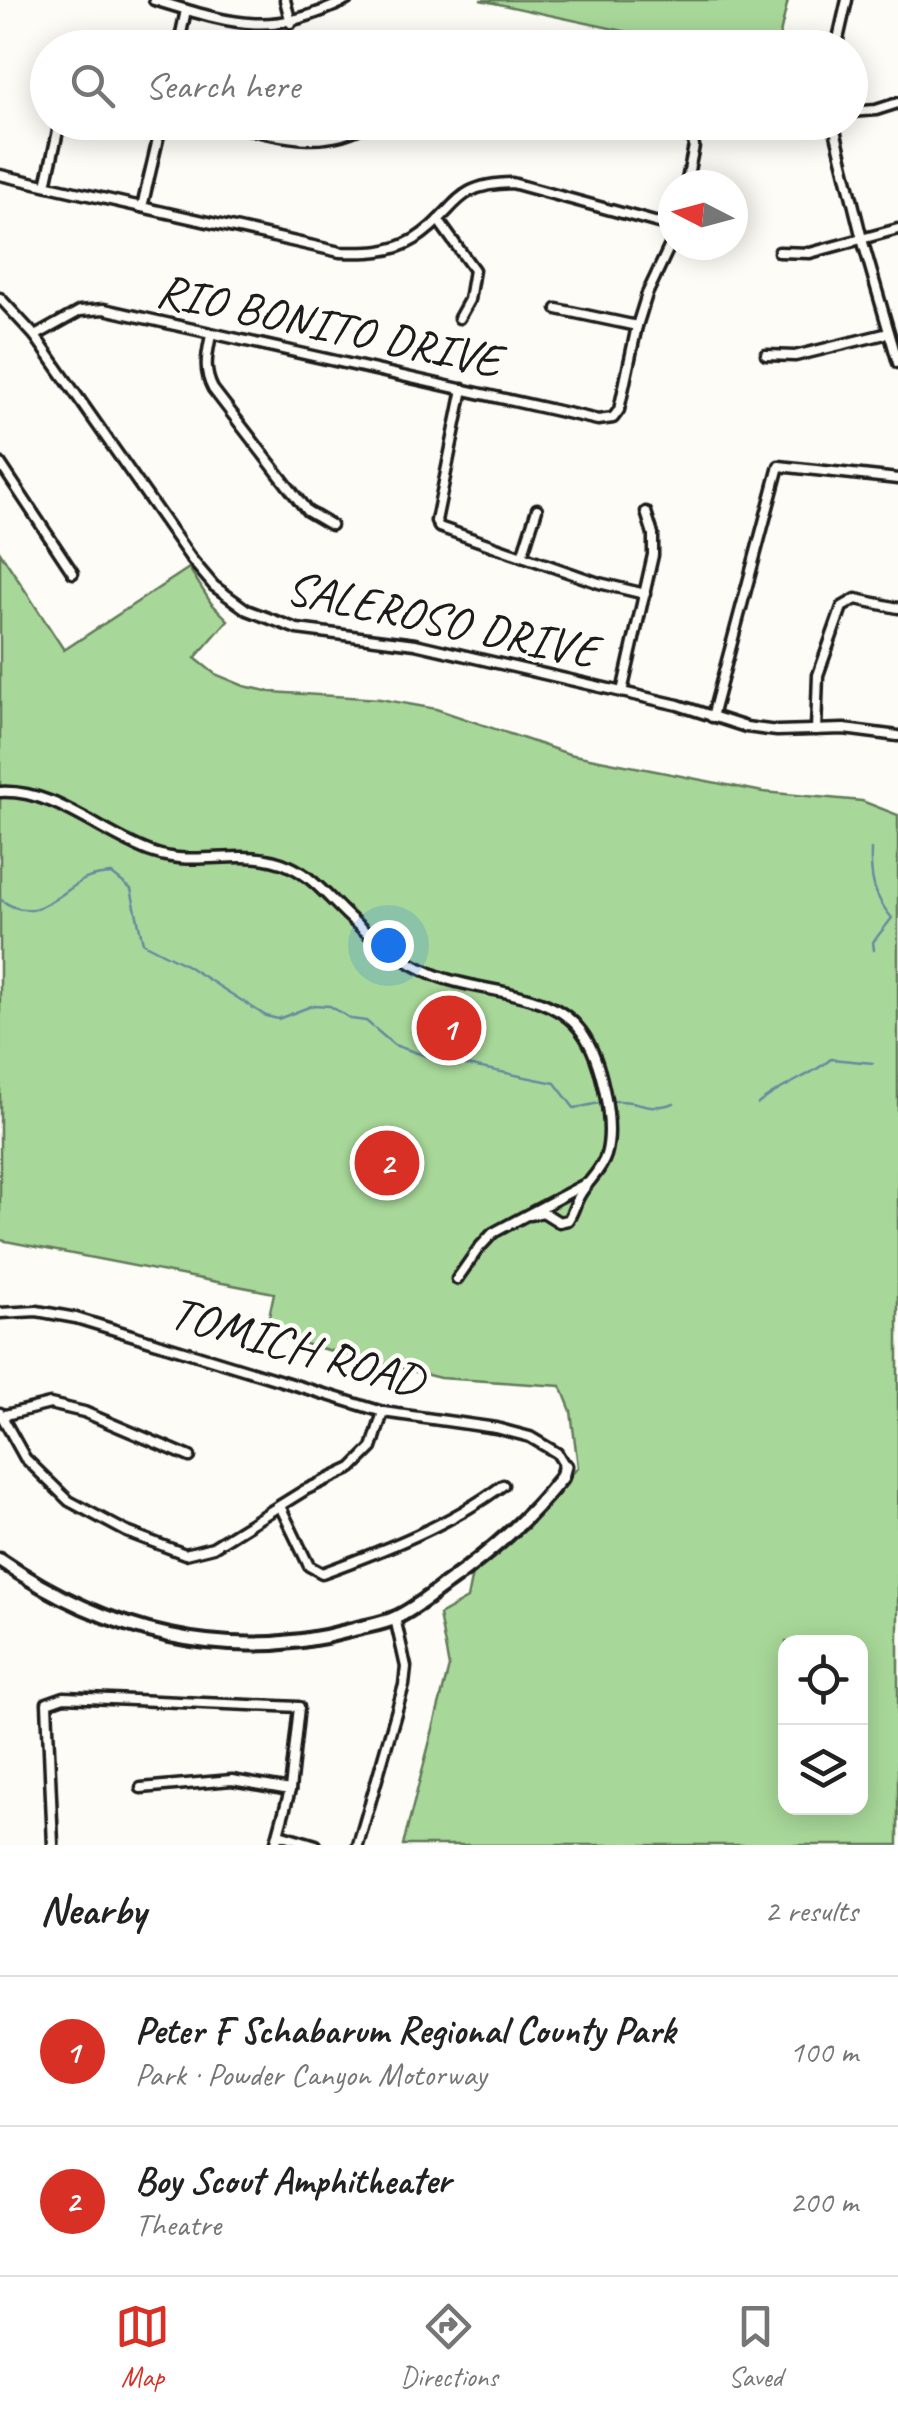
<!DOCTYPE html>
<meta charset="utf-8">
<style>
body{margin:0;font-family:Caveat,sans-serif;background:#f6f6f6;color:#222}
.controls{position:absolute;right:30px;bottom:30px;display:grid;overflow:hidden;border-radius:20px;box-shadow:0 5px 25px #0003}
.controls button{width:90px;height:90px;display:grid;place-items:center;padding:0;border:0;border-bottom:2px solid #e0e0e0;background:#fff;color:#222;font:50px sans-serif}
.compass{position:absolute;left:658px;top:170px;width:90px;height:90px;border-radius:50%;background:#fff;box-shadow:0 5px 25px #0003;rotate:276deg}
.you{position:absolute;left:388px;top:945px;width:35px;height:35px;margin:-25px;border:8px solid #fff;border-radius:50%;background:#1a73e8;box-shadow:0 0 0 15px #1a73e833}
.badge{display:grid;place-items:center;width:65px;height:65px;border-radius:50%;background:#d93025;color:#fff;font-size:32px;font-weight:700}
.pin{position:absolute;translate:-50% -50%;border:5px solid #fff;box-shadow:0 2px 10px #0006}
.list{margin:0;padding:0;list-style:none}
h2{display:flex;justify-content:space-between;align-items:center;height:130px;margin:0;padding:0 40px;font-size:42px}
h2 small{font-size:32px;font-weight:400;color:#767676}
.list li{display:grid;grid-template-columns:65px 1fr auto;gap:30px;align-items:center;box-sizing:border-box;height:150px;padding:0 40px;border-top:2px solid #e0e0e0}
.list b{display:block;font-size:38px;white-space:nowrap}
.list p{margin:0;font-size:32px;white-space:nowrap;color:#767676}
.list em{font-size:32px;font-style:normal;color:#767676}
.icon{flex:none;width:55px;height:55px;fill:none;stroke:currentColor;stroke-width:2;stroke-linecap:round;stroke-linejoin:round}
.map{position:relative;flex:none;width:898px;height:1845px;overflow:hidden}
.search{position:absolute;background:#fff;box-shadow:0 5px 25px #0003;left:30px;right:30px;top:30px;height:110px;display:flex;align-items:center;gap:25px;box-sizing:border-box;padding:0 35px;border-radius:55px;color:#767676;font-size:38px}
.sheet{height:430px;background:#fff}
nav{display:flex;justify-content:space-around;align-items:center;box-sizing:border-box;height:140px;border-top:2px solid #e0e0e0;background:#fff;font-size:28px;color:#767676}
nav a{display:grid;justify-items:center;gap:5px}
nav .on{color:#d93025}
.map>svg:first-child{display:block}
.green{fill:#a8d899;stroke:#627a5a;stroke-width:2.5;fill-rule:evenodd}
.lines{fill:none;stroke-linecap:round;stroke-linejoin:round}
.stream{stroke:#668a9f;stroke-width:2.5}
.street-casing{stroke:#1c1c1c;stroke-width:15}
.secondary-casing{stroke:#1c1c1c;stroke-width:19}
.street{stroke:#fdfcf7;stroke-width:8}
.secondary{stroke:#fdfcf7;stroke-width:11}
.labels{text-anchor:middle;stroke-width:9;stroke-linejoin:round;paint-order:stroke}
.street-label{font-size:48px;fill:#1c1c1c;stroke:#fdfcf7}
</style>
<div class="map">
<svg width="898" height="1845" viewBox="0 0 898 1845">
<rect width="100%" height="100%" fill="#fdfcf7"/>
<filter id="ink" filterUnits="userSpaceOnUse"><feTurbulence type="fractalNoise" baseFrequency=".01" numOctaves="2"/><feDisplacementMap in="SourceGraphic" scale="20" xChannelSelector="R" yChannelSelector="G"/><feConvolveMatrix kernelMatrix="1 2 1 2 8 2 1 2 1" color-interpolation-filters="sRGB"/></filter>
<g filter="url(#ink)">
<g class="green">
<path d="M480,0H788L777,47H698Z"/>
<path d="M0,552L64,650L189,568L211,603L228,620L195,658L215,674L244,686L271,692L380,699L436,709L569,754L763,792L862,801L898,815V1845H403L449,1667L439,1615L467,1599L472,1574L529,1527L578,1467L571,1411L561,1386L440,1378L288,1340L268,1321L274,1293L0,1240ZM786,1642H860V1808H786Z"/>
</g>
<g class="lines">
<g class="stream">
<path d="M871,849C870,877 873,896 892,918L873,942L874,950"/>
<path d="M0,899C32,924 55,898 80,882C89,876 101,875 112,874L131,889L143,943L184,964L266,1016L278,1019L314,1005L330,1006L351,1019L366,1021L394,1045L432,1058L555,1083L574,1108C588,1106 602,1101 616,1101C641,1100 649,1112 674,1103"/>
<path d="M758,1104C781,1085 808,1078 831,1059L873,1063"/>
</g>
<defs>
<g id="street">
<path d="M154,0C233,24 269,38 347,0"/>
<path d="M285,0L291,23"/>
<path d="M178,48L186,10"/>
<path d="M836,48L847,0"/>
<path d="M850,112L876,110L898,103"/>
<path d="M219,122C272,134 322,153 371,122"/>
<path d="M663,122L691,132L694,146L686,185"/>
<path d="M833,122L862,239L898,363"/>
<path d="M0,175L340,252C367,253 392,253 415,239C458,212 450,184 512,183L673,227"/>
<path d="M46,185L60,122"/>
<path d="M142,207L162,122"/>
<path d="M438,220L474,270L469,300L459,318"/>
<path d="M779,252L810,253L898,229"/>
<path d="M0,298L35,336L192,560L214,586L247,610L297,629L415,644L678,705L746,727L777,731L844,729L898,736"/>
<path d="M557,309L637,326"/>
<path d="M211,335C207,355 203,370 213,389L307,511L331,525"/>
<path d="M35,336L80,311L104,309L598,420L613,418L619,410L637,326L647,294L673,239"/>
<path d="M766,355L795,356L889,333"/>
<path d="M463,389L436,521L439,527L599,583L645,594"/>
<path d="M0,463L73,573"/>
<path d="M522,556L537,509"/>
<path d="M622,692L653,555V534L646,512"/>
<path d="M712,717L779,466L898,479"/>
<path d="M816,730L818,675L842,607L856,599L898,608"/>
<path d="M0,792C56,789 103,836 154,853C199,868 246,846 289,866C312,876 329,898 347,915C373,940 401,961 435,975C481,994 549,988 581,1031C601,1057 615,1123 606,1155C601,1171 589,1180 581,1193C575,1202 574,1212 568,1220L559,1222L543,1212L530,1215"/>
<path d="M457,1279L478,1249L493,1233L585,1184"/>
<path d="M0,1313L37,1311L76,1318L383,1412L496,1428L530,1437L557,1453L565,1466"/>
<path d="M0,1413L25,1458L69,1501L127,1532L185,1554L213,1547L305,1490L352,1468L372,1448L383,1412"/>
<path d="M1,1416L50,1404L84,1412L190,1457"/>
<path d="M280,1506L309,1566L322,1573C385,1550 450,1525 503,1485"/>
<path d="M141,1788L232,1780L290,1790"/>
<path d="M279,1834L316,1845"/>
<path d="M53,1845L47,1703L64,1697L299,1707L290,1790L275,1845"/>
<path d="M358,1845L404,1685L406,1667L395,1618"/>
</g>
<path id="secondary" d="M0,1560C104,1632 227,1665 352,1630C366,1626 382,1624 395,1618C413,1610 430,1596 446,1584C491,1552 528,1520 562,1477L565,1466"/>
</defs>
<use href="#street" class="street-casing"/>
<use href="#secondary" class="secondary-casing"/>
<use href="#street" class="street"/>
<use href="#secondary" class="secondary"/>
</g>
</g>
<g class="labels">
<g class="street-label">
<text transform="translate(329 324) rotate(12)" y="17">RIO BONITO DRIVE</text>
<text transform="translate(442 618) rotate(12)" y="17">SALEROSO DRIVE</text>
<text transform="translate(297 1345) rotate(16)" y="17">TOMICH ROAD</text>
</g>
</g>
</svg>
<div class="controls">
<button><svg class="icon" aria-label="locate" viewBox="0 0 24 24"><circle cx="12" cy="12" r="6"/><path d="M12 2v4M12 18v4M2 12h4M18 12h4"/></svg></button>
<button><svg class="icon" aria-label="layers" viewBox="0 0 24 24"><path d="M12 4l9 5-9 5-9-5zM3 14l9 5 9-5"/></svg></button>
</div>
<svg class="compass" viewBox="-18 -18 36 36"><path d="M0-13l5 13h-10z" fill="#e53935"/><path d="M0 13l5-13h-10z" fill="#767676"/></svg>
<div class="you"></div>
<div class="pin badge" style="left:449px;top:1028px">1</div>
<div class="pin badge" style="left:387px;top:1163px">2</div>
<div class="search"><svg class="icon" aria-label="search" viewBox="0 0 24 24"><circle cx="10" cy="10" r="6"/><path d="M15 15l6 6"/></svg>Search here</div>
</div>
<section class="sheet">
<h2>Nearby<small>2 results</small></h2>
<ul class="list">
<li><span class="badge">1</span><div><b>Peter F Schabarum Regional County Park</b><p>Park · Powder Canyon Motorway</p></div><em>100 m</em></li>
<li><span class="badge">2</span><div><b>Boy Scout Amphitheater</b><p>Theatre</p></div><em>200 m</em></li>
</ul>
</section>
<nav>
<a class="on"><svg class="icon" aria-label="map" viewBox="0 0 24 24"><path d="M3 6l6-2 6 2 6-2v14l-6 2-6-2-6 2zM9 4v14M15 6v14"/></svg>Map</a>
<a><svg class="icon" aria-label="directions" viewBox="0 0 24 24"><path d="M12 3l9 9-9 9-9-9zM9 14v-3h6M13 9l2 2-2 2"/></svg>Directions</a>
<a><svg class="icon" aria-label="saved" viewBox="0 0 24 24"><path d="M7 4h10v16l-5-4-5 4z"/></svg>Saved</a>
</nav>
